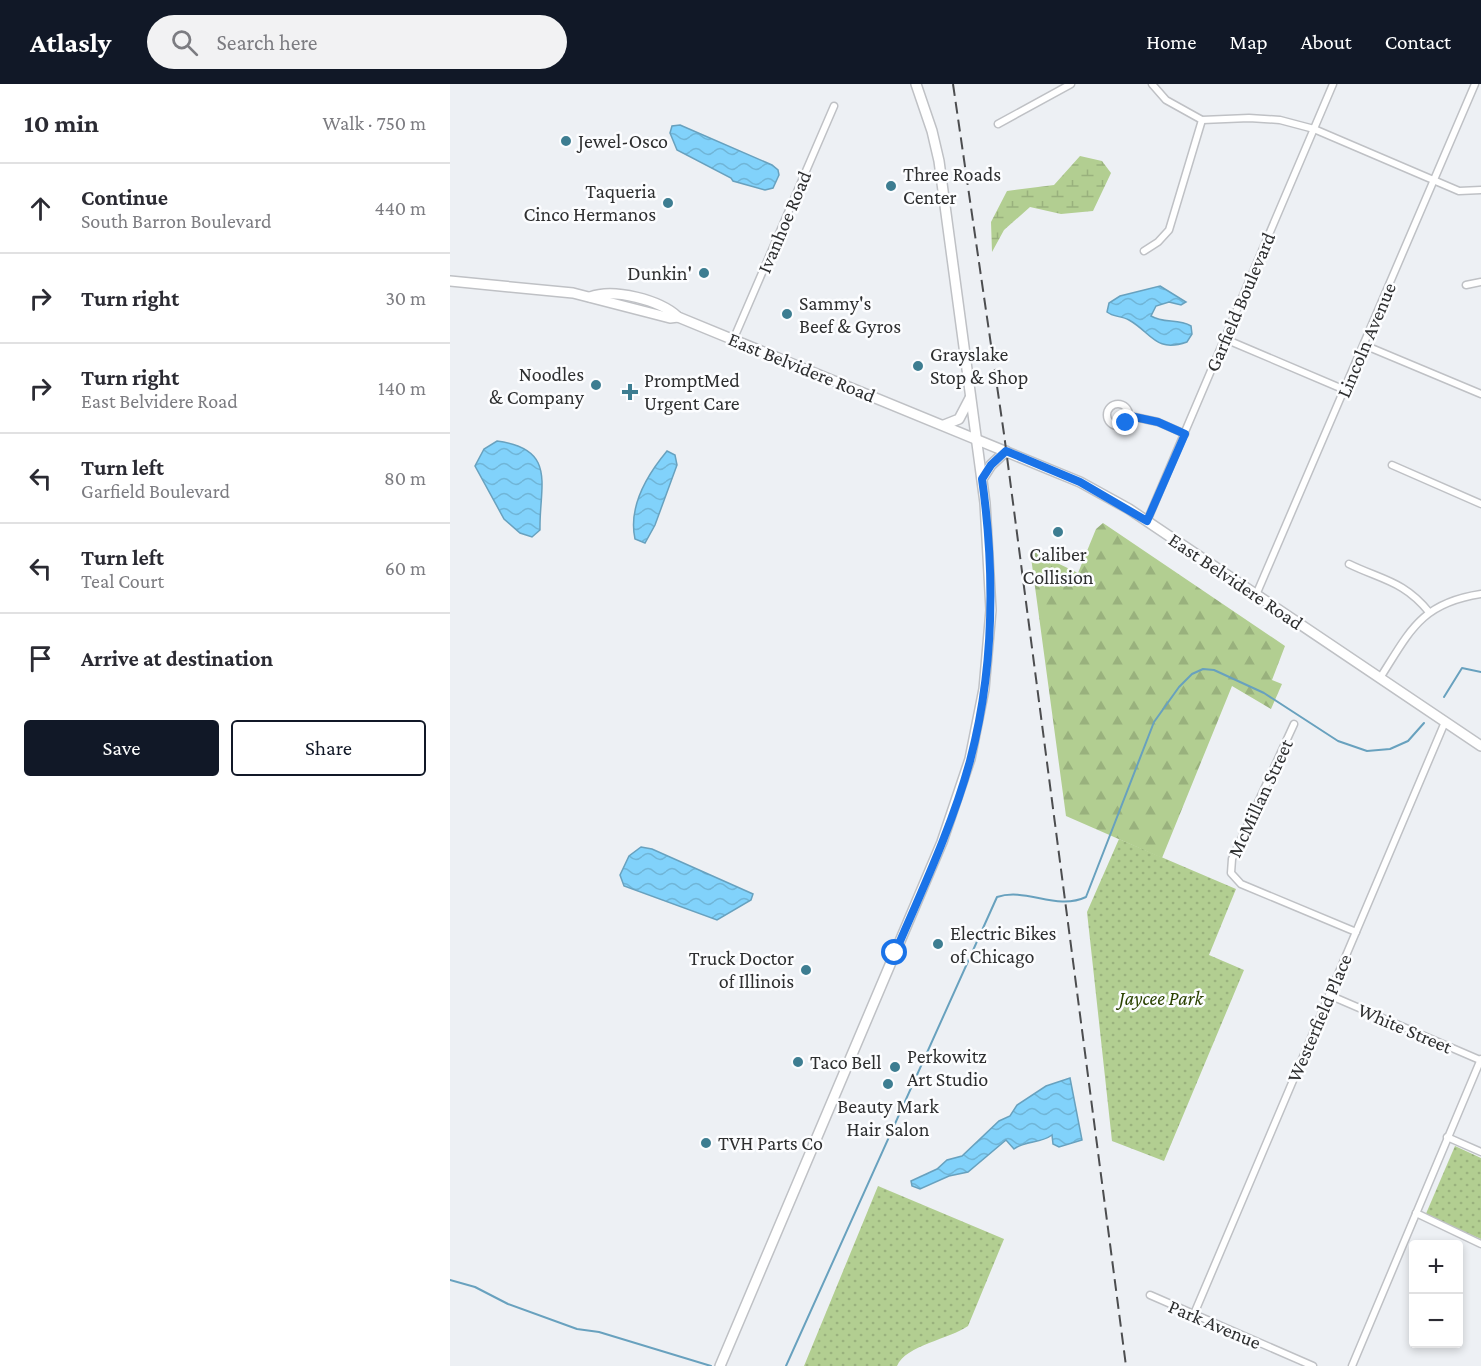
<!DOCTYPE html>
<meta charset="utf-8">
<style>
body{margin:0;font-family:"Crimson Pro",serif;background:#f2f2f3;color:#2b2b33}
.controls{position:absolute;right:18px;bottom:18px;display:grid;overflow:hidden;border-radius:6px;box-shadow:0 3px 9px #0003}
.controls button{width:54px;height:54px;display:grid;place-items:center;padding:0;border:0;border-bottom:2px solid #e1e1e2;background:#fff;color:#2b2b33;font:30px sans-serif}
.stop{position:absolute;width:18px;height:18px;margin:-14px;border:4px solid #1a73e8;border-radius:50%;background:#fff}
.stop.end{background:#1a73e8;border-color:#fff;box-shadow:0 2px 6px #0008}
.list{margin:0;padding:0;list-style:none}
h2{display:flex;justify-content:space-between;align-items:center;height:78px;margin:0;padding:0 24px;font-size:26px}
h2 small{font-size:20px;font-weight:400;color:#7c7c81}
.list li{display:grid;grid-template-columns:39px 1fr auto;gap:18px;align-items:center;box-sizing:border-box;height:90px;padding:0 24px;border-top:2px solid #e1e1e2}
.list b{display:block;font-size:22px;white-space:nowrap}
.list p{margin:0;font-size:20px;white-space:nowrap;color:#7c7c81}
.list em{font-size:20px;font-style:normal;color:#7c7c81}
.actions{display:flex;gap:12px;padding:18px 24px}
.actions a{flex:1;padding:14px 0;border:2px solid #111827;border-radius:6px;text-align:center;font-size:21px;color:#111827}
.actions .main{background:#111827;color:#fff}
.icon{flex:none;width:33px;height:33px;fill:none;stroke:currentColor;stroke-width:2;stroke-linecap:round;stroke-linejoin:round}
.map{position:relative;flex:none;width:1031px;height:1282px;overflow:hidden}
header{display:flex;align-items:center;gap:36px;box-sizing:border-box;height:84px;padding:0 30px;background:#111827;color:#fff}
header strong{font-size:28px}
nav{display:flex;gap:33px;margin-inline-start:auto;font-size:21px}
.search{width:420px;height:54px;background:#f2f2f3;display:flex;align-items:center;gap:15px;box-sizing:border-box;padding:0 21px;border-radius:33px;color:#7c7c81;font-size:22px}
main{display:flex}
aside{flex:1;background:#fff}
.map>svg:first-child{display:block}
.forest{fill:url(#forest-firs)}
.wetland{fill:url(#wetland-marsh)}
.park{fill:url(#park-dots)}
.water{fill:url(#water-waves);stroke:#68a1be;stroke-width:1.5}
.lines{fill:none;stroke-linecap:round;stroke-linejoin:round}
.stream{stroke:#68a1be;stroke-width:2}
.street-casing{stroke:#bfc1c5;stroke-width:9}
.primary-casing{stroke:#bfc1c5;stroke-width:12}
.street{stroke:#fff;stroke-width:6}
.primary{stroke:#fff;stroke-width:9}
.rail{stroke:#4c4d4f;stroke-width:2;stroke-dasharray:12 6;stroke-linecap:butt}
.route{stroke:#1a73e8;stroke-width:8}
.poi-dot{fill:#3d7d91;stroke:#fcfdff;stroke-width:2}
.labels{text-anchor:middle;stroke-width:5;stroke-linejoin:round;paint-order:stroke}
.poi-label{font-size:20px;fill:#2e2f30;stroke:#fcfdff;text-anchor:start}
.street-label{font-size:20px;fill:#2e2f30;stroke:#fcfdff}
.park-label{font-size:20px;font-style:italic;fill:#2b4200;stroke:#fcfdff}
</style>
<header>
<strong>Atlasly</strong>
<div class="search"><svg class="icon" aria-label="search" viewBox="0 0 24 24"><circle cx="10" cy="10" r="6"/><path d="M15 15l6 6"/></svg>Search here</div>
<nav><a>Home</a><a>Map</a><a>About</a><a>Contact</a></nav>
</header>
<main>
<aside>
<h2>10 min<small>Walk · 750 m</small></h2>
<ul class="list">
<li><svg class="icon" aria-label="ahead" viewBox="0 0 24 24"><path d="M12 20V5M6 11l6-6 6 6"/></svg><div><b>Continue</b><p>South Barron Boulevard</p></div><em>440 m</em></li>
<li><svg class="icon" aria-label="right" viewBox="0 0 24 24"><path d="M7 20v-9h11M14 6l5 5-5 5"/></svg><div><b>Turn right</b></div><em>30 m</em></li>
<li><svg class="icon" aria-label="right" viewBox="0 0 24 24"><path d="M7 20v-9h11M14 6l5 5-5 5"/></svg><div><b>Turn right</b><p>East Belvidere Road</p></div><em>140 m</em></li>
<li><svg class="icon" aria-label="left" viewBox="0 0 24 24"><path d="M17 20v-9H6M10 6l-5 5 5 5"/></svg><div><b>Turn left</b><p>Garfield Boulevard</p></div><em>80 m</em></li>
<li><svg class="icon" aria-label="left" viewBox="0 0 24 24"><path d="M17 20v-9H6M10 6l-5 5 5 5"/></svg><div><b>Turn left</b><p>Teal Court</p></div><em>60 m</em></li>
<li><svg class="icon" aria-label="arrive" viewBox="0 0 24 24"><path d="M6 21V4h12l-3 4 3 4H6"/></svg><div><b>Arrive at destination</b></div></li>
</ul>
<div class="actions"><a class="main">Save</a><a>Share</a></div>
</aside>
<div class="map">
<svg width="1031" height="1282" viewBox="0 0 1031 1282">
<defs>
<pattern id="forest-firs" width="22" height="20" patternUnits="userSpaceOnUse" patternTransform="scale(1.5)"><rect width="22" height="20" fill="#b2ce91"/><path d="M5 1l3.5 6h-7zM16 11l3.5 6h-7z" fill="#99b17d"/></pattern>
<pattern id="wetland-marsh" width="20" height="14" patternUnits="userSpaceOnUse" patternTransform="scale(1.5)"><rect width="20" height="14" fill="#b2ce91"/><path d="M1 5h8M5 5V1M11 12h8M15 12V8" fill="none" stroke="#99b17d"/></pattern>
<pattern id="park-dots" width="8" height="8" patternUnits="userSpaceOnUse" patternTransform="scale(1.5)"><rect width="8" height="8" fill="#b2ce91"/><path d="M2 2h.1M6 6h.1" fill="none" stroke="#99b17d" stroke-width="1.8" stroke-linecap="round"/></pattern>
<pattern id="water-waves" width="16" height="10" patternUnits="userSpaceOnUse" patternTransform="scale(1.5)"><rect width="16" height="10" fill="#81d2fb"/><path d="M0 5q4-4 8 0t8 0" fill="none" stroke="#70b5d7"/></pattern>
</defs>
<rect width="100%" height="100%" fill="#edf0f4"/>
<path class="forest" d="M653,439L835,562L822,596L832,600L821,625L782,602L712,774L616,732L580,466L628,489L646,445Z"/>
<path class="wetland" d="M630,72L652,77L661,89L643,127L611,130L580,123L554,146L542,168L541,138L557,107L604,101Z"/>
<g class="park">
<path d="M669,755L786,805L759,871L794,886L714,1077L662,1057L637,828Z"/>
<path d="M1005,1062L1031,1074V1155L975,1132Z"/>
<path d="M428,1102L554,1155L518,1242C500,1255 456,1261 447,1282H354Z"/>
</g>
<g class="water">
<path d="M230,41L322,81L328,86L329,91L323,104L315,106L283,97L281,94L227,66L220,49L222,42Z"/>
<path d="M710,202L736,218L731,221L719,218L706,222L701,232C714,240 728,234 741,242L742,250L737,258C705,269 702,249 679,236C672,232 663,233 657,228L659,219L670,212Z"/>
<path d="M47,357C108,365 89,402 90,446L82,453L70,449L54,435L25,382L34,365Z"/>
<path d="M217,367L225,371L227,381L205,441L195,459L185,455C178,423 197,391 217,367Z"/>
<path d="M191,763L202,765L303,810L301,816L267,836L174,802L170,791L179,772Z"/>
<path d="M620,994L632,1056L609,1063L603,1060L602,1051C590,1060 576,1056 564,1065L556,1056L518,1088L499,1092L470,1105L462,1102L461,1097L487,1085L497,1076L512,1072L549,1037L560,1032L567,1021L596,1002Z"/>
</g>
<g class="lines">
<g class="stream">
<path d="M994,613L1012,584L1031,588"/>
<path d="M0,1196L25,1203L58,1220L127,1245L149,1248L261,1282"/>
<path d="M336,1282L547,813C576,803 606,827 636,813L704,638L729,603L742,590L753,585L764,586L814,609L888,657L917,667L940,665L958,657L974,639"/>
</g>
<defs>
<g id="street">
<path d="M702,0L716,16L752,36L799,34L830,36L864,45L1009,107L1031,106"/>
<path d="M548,40L621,0"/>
<path d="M694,167L708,158L719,146L752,36"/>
<path d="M1016,201L1031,198"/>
<path d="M284,254L384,22"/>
<path d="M775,255L895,306"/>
<path d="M914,261L1031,310"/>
<circle cx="668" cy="331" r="11"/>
<path d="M680,332L708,338L735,350"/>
<path d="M942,381L1031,420"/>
<path d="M697,437L883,0"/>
<path d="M899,480C932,496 954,497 979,528"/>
<path d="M806,511L1025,0"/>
<path d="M930,594C960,547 971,519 1031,510"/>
<path d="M844,640L782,775L781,789L791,800L906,848"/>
<path d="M879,911L1030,976"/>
<path d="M997,1053L1031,1068"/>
<path d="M966,1129L1031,1160"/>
<path d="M700,1211L863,1282"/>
<path d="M744,1230L995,638"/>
<path d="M902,1282L1031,975"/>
</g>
<g id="primary">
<path d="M0,197L123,209L220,234L228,233"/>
<path d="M140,213C164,204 210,216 228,233L630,398L679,425L1031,662"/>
<path d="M494,341L509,335L520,314"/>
<path d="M532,395L541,381L556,367"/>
<path d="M270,1282L492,758L520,675L534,605L541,526L535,419L489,77L482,47L466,0"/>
</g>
</defs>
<use href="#street" class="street-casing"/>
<use href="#primary" class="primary-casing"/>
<use href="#street" class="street"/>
<use href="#primary" class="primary"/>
<path class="rail" d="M503,0L554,350L676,1282"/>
</g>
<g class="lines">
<path class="route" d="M445,869C472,806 502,743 520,677C544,586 545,488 532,395L541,381L556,367L630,398L697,437L735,350L708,338L680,332L676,339"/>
</g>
<g class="poi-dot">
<circle cx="116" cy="57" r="6"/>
<circle cx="441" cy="102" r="6"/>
<circle cx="218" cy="119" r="6"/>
<circle cx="254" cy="189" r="6"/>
<circle cx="337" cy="230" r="6"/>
<circle cx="468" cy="282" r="6"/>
<circle cx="146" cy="301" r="6"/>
<path d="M177 299h6v6h6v6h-6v6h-6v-6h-6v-6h6z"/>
<circle cx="608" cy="448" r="6"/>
<circle cx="488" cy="860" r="6"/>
<circle cx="356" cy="886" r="6"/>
<circle cx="348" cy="978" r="6"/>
<circle cx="445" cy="983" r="6"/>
<circle cx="438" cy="1000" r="6"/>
<circle cx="256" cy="1059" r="6"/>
</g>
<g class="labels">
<g class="poi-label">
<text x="128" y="64">Jewel-Osco</text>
<text x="453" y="97">Three Roads<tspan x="453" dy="23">Center</tspan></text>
<text x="206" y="114" text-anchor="end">Taqueria<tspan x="206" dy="23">Cinco Hermanos</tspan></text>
<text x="242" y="196" text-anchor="end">Dunkin'</text>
<text x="349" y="226">Sammy's<tspan x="349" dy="23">Beef &amp; Gyros</tspan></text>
<text x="480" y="277">Grayslake<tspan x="480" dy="23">Stop &amp; Shop</tspan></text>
<text x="134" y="297" text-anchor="end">Noodles<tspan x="134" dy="23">&amp; Company</tspan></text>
<text x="194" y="303">PromptMed<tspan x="194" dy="23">Urgent Care</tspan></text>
<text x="608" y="477" text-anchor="middle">Caliber<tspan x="608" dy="23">Collision</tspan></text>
<text x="500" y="856">Electric Bikes<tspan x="500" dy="23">of Chicago</tspan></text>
<text x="344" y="881" text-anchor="end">Truck Doctor<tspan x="344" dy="23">of Illinois</tspan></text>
<text x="457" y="979">Perkowitz<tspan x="457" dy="23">Art Studio</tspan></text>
<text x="360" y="985">Taco Bell</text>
<text x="438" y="1029" text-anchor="middle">Beauty Mark<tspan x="438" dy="23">Hair Salon</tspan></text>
<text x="268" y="1066">TVH Parts Co</text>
</g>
<g class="street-label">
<text transform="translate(334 138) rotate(-67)" y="7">Ivanhoe Road</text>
<text transform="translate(790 218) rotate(-67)" y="7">Garfield Boulevard</text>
<text transform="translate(916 256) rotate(-67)" y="7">Lincoln Avenue</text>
<text transform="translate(352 283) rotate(22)" y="7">East Belvidere Road</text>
<text transform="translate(786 497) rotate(34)" y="7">East Belvidere Road</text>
<text transform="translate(810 714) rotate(-65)" y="7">McMillan Street</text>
<text transform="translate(869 934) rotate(-67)" y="7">Westerfield Place</text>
<text transform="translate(955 944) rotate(23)" y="7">White Street</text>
<text transform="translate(765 1240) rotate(23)" y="7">Park Avenue</text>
</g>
<g class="park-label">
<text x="711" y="921">Jaycee Park</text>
</g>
</g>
</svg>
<div class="controls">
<button>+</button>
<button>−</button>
</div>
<div class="stop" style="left:445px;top:869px"></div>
<div class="stop end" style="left:676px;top:339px"></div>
</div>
</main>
